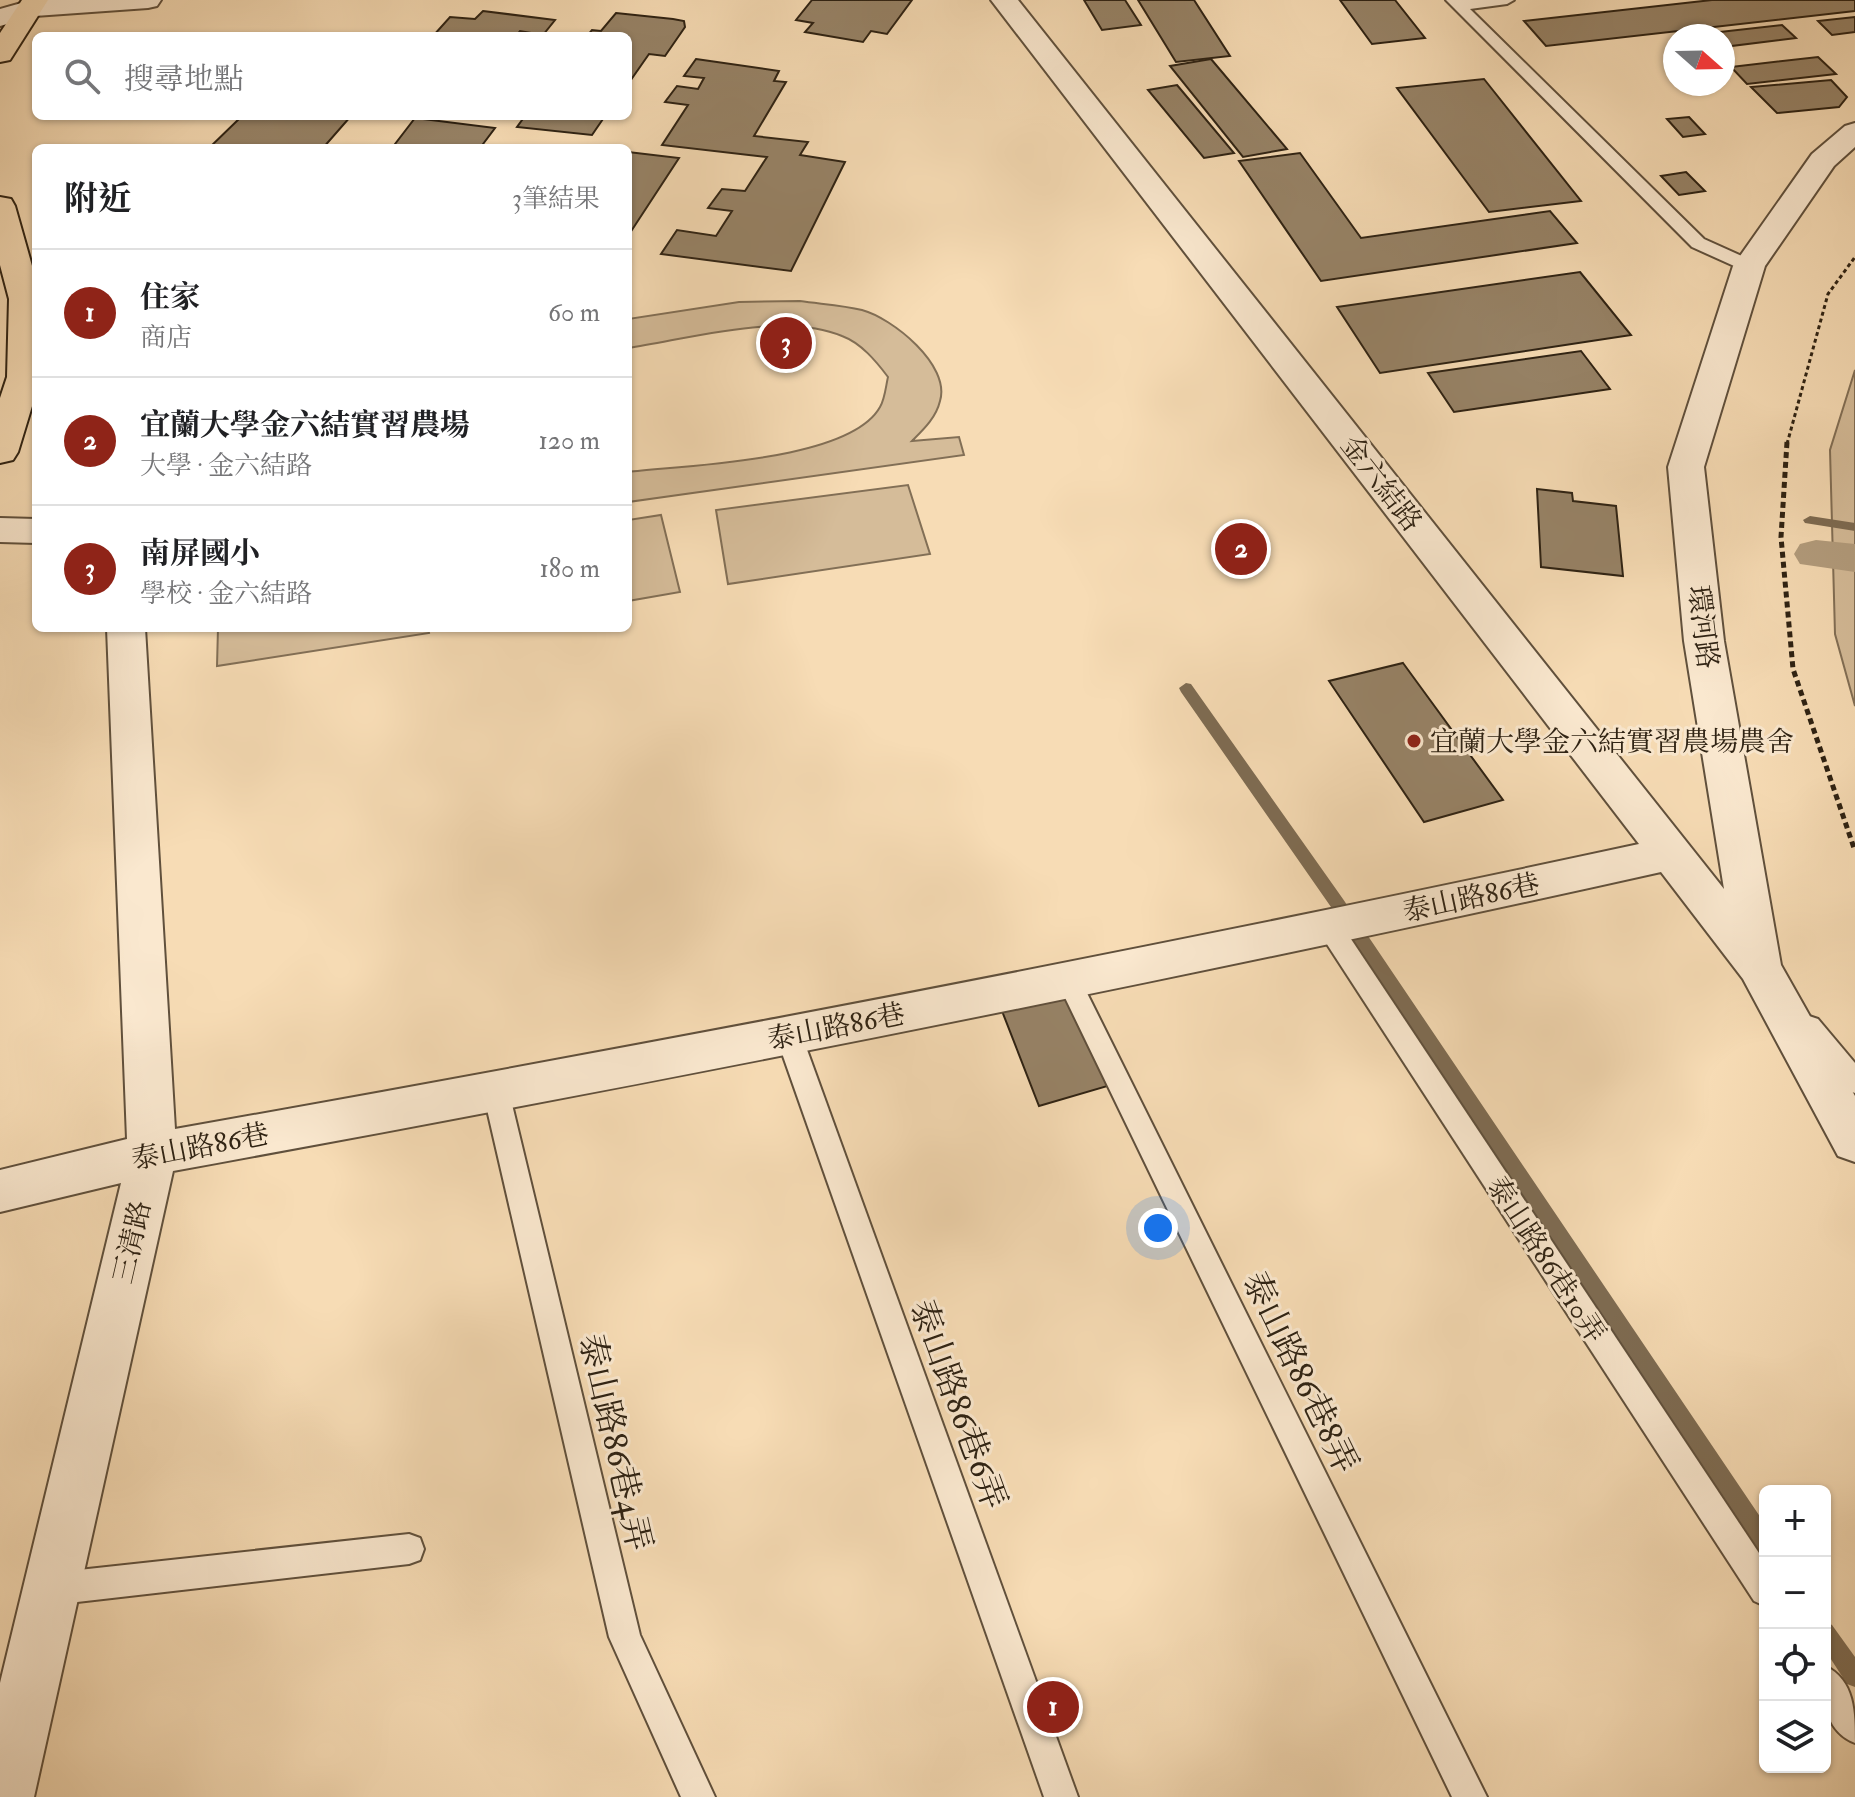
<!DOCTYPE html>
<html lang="zh-TW">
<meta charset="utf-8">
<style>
body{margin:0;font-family:"IM FELL Double Pica","Noto Serif TC",serif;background:#f6f6f6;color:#202124}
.controls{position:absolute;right:24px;bottom:24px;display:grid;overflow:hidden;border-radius:12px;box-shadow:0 2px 6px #0004}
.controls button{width:72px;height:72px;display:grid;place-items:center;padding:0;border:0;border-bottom:2px solid #e0e0e0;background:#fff;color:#202124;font:40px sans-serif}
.compass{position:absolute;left:1663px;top:24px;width:72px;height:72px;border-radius:50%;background:#fff;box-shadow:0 2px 6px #0004;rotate:110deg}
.you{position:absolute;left:1158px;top:1228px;width:28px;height:28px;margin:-20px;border:6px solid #fff;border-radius:50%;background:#1a73e8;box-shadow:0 0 0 12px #1a73e833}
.badge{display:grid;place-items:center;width:52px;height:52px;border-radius:50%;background:#8f2418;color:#fff;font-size:26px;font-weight:700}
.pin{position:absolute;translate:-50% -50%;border:4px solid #fff;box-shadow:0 2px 8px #0006}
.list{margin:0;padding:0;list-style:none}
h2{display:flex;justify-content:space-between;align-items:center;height:104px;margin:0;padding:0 32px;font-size:34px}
h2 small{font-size:26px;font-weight:400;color:#757577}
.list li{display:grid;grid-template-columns:52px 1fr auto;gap:24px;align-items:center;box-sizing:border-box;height:128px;padding:0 32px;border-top:2px solid #e0e0e0}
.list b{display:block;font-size:30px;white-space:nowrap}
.list p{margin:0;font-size:26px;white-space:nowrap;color:#757577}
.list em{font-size:26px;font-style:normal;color:#757577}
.icon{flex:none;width:44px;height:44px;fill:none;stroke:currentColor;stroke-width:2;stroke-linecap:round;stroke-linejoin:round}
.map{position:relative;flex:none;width:1855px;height:1797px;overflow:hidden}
.search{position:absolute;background:#fff;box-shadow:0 2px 6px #0004;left:32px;top:32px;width:600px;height:88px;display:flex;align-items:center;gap:20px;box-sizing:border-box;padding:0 28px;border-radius:12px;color:#757577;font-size:30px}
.panel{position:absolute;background:#fff;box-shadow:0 2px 6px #0004;left:32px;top:144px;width:600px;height:488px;border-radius:12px}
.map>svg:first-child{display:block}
.green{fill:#d5bc99;stroke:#826f56;stroke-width:2}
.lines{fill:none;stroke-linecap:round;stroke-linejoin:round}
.stream{fill:#7e6c53;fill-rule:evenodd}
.canal{fill:#b39d7e;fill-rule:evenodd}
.building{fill:#978367;stroke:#2e2213;stroke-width:2}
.lane-casing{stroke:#60503c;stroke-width:4}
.street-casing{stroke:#60503c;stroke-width:4}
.primary-casing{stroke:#2e2213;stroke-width:4}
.path-far1{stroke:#2e2213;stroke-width:3;stroke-dasharray:4 3;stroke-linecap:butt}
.path{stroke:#2e2213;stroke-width:5;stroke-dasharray:6 4;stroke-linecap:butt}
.lane{fill:#fae8cf;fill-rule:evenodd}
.street{fill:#fae8cf;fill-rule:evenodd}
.primary{fill:#f7dcb5;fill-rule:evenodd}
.poi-dot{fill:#8f2418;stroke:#fae8cf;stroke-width:3}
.labels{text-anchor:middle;stroke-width:6;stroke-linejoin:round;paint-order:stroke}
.street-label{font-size:28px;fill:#2e2213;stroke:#fae8cf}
.poi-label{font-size:28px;fill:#2e2213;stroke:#fae8cf;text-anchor:start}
.near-street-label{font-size:34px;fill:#2e2213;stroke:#fae8cf}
</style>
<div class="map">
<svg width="1855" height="1797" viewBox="0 0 1855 1797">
<rect width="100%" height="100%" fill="#f7dcb5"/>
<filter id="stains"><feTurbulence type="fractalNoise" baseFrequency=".0025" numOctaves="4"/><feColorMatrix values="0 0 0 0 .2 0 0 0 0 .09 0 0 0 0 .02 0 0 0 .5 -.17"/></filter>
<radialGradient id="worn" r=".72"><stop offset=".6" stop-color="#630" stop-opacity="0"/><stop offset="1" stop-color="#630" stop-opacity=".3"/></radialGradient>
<g class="green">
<path d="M800,301C820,304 842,305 862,310C892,318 951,365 940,401C936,418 923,430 912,441L959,437L964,455L628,502V472C687,465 850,461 880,407C885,399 886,385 888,377C876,361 861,343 842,336C784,311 689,339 628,348V319L739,302Z"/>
<path d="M1855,370V706L1835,634L1830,450Z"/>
<path d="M908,485L930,554L728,584L716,510Z"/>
<path d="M661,515L680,592L628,601V520Z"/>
<path d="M218,628H428L429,633L217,666Z"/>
</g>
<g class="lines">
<g class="stream">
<path d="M1810,516L1855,523V531L1805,523L1803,520Z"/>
<path d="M1186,683L1191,684L1343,899L1765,1524V1552L1758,1549L1331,907L1181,692L1179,688Z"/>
<path d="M1825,1621L1832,1625L1855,1657V1687L1847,1684L1825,1650Z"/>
</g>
<path class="canal" d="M1816,540L1855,544V572L1800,564L1794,554L1800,544Z"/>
</g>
<g class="building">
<path d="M812,0H912L887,34L871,31L863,42L805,32L813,23L796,20Z"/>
<path d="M1084,0H1125L1141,25L1102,30Z"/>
<path d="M1138,0H1194L1230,56L1176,62Z"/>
<path d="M1340,0H1395L1425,38L1372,44Z"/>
<path d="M1712,0H1855V11L1546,46L1524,21Z"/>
<path d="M483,11L555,20L543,35L520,31L516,36H433L450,17L475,19Z"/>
<path d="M616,13L673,19L684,21L685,27L665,56L649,54L628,84V36H587L592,30L601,31Z"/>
<path d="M1855,17V32L1832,35L1818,21Z"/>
<path d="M1782,25L1796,38L1723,47V36L1702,34Z"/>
<path d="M1818,57L1836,74L1747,84L1731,67Z"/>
<path d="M696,59L779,71L774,81L786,82L754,136L808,142L800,155L845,162L791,271L661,254L677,230L716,236L732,211L708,208L722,189L745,191L767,157L662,145L688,105L665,102L677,86L698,89L704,78L684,76Z"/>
<path d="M1211,59L1287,149L1243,157L1170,66Z"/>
<path d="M1484,79L1581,201L1489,212L1397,88Z"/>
<path d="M1831,80L1847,97L1839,107L1777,113L1751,87Z"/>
<path d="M1177,85L1234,153L1204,158L1148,90Z"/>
<path d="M242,116H351L323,148H209Z"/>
<path d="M525,116H605L592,135L517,127Z"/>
<path d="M1689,117L1705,134L1683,137L1667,119Z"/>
<path d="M415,118L495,128L480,148H392Z"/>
<path d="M628,152L679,158L628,236Z"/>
<path d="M1300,153L1361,238L1550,211L1577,243L1321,281L1239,161Z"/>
<path d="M1686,172L1705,191L1679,195L1661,176Z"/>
<path d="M1580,272L1631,335L1380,373L1337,307Z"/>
<path d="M1581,351L1610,389L1454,412L1428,373Z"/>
<path d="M1537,489L1572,493L1573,501L1616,506L1623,576L1541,567Z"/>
<path d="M1403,663L1503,800L1424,822L1329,681Z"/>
<path d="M1063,994L1111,1085L1039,1106L1002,1011Z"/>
</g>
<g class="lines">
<defs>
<g id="lane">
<path d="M1446,0H1514L1507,4L1470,9L1704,239L1755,262L1758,266L1755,270H1743L1692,247Z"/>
<path d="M1330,919L1339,921L1765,1562V1606L1754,1601L1321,935L1318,928L1321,921Z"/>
<path d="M1068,969L1077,972L1080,979L1487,1797H1452L1056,979L1059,972Z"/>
<path d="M1809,1016L1818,1019L1855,1063V1093L1846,1090L1800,1033L1796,1026L1800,1019Z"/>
<path d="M789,1026L798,1029L802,1036L1078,1797H1044L776,1036L780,1029Z"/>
<path d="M496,1081L505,1084L509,1092L640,1635L715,1797H681L609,1637L483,1092L487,1084Z"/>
<path d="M409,1534L420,1538L424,1549L420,1560L409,1564L51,1605L40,1600L35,1589L40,1578L51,1573Z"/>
<path d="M1825,1666C1855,1680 1855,1713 1855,1743C1821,1729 1825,1696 1825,1666Z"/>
</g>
<g id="street">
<path d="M32,0H161L157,6L148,8L35,16L0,26V9Z"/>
<path d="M991,0H1018L1724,889L1684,641L1668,467L1733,266L1812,154L1845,126L1855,123V147L1834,166L1765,266L1704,467L1724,641L1781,965L1855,1096V1162L1838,1156L1743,979L1661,872C1167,982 670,1080 173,1171L34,1797H0V1683L121,1183L0,1212V1170L127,1139L107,628H145L175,1129C665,1042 1153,949 1639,844Z"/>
<path d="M0,518L36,519V543L0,542Z"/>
</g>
<g id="primary">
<path d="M22,0H48L10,60L0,62V33Z"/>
<path d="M0,197L11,199L15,206L36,280V393L18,452L13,460L0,463V398L7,377L9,299L0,265Z"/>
</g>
</defs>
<use href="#lane" class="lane-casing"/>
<use href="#street" class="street-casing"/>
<use href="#primary" class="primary-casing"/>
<path class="path-far1" d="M1787,444L1828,294L1855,257"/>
<path class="path" d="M1787,442L1781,537L1793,669L1855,851"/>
<use href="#lane" class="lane"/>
<use href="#street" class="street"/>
<use href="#primary" class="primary"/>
</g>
<circle class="poi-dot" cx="1414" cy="741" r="8"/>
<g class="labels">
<g class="street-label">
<text transform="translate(1382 483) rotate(52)" y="10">金六結路</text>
<text transform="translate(1704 627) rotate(83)" y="10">環河路</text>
<text transform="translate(1471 897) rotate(-12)" y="10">泰山路86巷</text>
<text transform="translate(836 1026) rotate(-11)" y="10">泰山路86巷</text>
<text transform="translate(200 1146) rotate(-11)" y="10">泰山路86巷</text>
<text transform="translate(131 1242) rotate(-77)" y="10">三清路</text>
<text transform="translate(1547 1259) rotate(57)" y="10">泰山路86巷10弄</text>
</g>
<g class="poi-label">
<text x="1430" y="751">宜蘭大學金六結實習農場農舍</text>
</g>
<g class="near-street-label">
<text transform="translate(1301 1372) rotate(64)" y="12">泰山路86巷8弄</text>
<text transform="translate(959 1404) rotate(70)" y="12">泰山路86巷6弄</text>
<text transform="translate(616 1442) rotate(77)" y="12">泰山路86巷4弄</text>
</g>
</g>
<rect width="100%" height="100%" filter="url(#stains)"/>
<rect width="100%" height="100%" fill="url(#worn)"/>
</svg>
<div class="controls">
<button>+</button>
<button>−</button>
<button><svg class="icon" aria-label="locate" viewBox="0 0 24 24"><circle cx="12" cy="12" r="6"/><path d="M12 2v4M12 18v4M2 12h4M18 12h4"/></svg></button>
<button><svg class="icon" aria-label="layers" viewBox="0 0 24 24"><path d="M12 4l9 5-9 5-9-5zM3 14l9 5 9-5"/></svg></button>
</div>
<svg class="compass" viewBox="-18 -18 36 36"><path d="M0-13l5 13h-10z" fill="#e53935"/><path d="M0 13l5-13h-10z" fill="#757577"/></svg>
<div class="you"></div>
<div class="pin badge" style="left:1053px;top:1707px">1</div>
<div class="pin badge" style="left:1241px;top:549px">2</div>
<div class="pin badge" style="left:786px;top:343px">3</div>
<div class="search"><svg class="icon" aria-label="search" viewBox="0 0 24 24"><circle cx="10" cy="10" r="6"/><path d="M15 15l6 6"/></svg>搜尋地點</div>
<section class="panel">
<h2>附近<small>3筆結果</small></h2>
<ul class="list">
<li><span class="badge">1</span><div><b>住家</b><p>商店</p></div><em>60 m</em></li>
<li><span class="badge">2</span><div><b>宜蘭大學金六結實習農場</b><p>大學 · 金六結路</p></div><em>120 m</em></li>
<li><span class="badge">3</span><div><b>南屏國小</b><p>學校 · 金六結路</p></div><em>180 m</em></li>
</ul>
</section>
</div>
